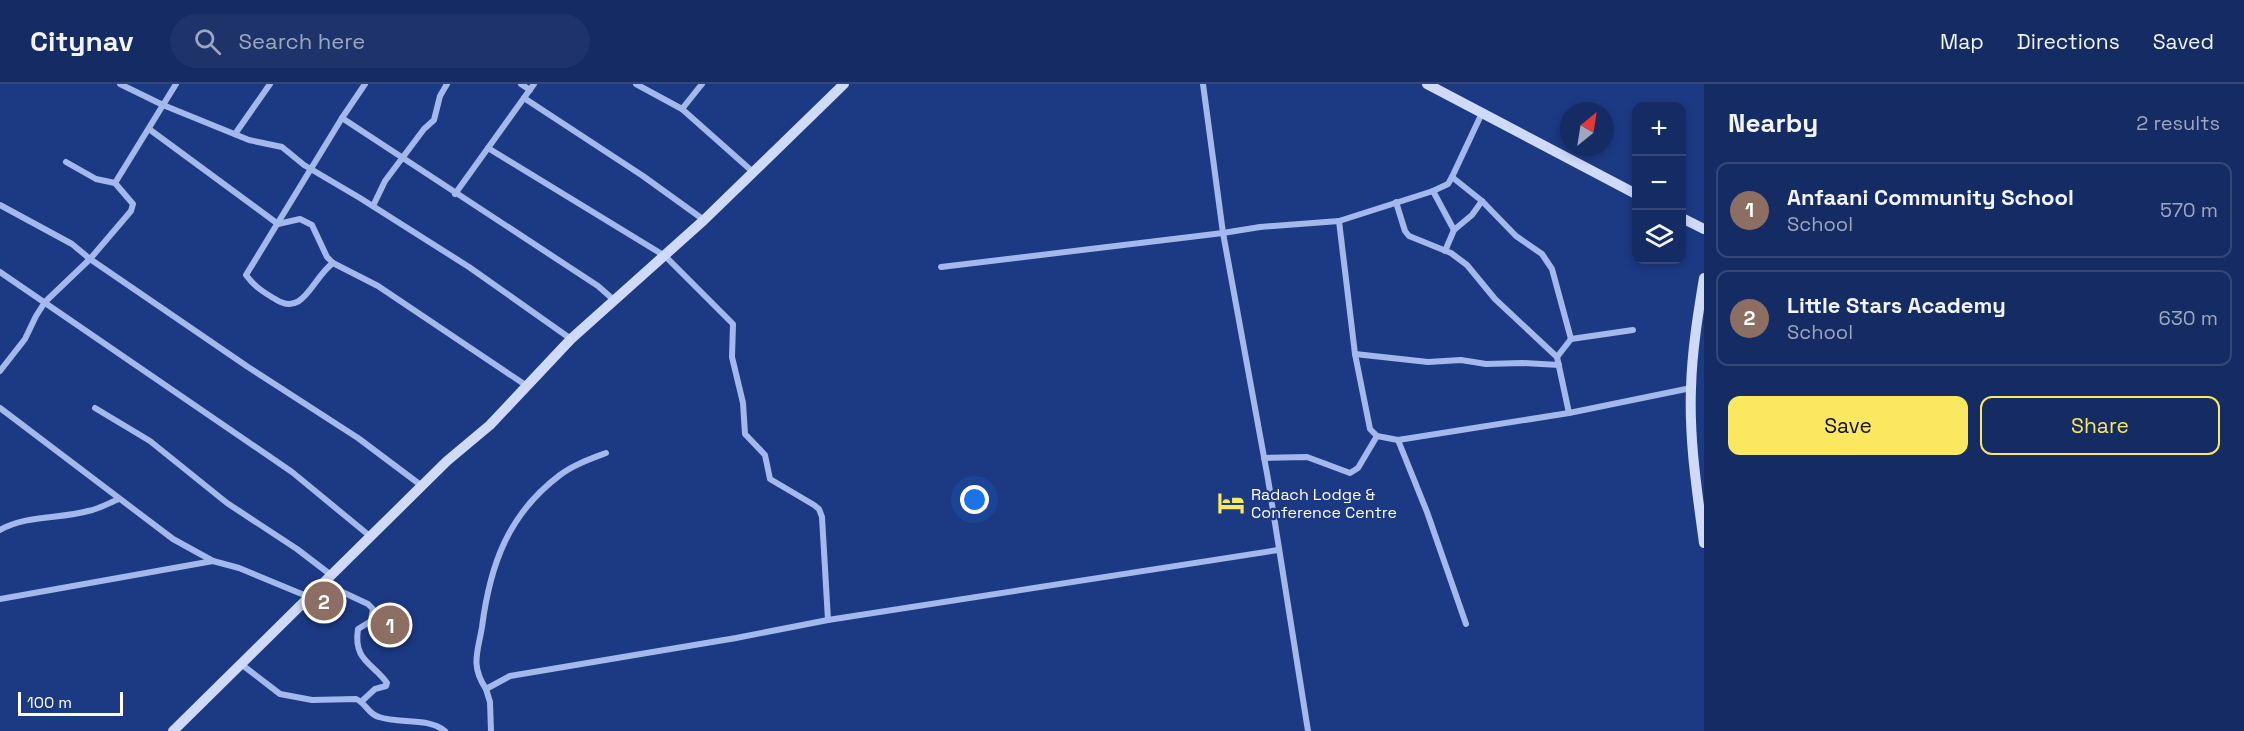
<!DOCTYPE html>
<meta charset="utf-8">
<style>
body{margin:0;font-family:"Space Grotesk",sans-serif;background:#1e3369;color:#f1f3f6}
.controls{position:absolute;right:18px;top:18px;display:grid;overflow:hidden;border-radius:12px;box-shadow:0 3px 9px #0003}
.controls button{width:54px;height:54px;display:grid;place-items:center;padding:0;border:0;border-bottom:2px solid #344778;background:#152b63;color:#f1f3f6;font:30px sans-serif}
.compass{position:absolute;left:1560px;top:18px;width:54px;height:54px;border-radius:50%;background:#152b63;box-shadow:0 3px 9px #0003;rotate:30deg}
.scale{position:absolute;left:18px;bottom:15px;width:105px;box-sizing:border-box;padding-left:6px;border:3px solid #fff;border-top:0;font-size:16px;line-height:21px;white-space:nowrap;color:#fff;-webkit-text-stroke:4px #1c3984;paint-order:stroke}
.you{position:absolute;left:975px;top:416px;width:21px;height:21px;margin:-15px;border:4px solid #fff;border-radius:50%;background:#1a73e8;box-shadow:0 0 0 9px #1a73e833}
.badge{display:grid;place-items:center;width:39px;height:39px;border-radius:50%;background:#fbe760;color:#fff;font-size:20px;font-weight:700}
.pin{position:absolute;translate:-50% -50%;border:3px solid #fff;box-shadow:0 2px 6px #0006}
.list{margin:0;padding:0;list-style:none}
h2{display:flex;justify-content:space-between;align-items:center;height:78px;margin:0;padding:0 24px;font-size:26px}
h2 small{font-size:20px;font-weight:400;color:#9da7be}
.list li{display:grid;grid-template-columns:39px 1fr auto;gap:18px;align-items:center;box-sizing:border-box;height:96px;margin:0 12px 12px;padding:0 12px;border:2px solid #344778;border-radius:12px}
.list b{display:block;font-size:22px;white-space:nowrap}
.list p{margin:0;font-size:20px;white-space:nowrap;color:#9da7be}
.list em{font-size:20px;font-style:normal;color:#9da7be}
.actions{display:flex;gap:12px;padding:18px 24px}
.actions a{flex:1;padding:14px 0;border:2px solid #fbe760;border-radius:12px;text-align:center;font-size:21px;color:#fbe760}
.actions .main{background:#fbe760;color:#111}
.icon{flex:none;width:33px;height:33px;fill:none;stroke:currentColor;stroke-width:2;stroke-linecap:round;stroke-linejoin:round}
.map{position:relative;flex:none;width:1704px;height:647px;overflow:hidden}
header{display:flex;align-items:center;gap:36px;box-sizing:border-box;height:84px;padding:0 30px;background:#152b63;border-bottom:2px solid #344778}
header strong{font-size:28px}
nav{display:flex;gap:33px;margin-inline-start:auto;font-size:21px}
.search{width:420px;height:54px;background:#1e3369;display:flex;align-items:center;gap:15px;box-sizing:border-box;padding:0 21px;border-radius:33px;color:#9da7be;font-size:22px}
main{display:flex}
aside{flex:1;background:#152b63}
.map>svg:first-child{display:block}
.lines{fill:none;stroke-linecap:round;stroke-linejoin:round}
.street{stroke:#a3b8eb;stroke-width:6}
.secondary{stroke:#cedaf8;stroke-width:10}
.labels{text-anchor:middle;stroke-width:4.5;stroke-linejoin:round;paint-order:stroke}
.poi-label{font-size:16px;fill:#fff;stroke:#1c3984;text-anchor:start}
</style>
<header>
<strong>Citynav</strong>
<div class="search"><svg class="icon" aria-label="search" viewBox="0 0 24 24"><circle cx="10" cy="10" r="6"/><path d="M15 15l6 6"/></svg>Search here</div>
<nav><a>Map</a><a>Directions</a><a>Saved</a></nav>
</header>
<main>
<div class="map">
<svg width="1704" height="647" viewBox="0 0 1704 647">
<rect width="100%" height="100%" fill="#1c3984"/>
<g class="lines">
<g class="street">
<path d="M120,0L163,21L249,56L282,63L304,81L360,114L469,183L571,255"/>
<path d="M365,0L342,34L246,191C254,202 263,208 275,215C304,234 312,194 333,179L378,202L527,302"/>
<path d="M521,0L530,6"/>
<path d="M636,0L682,25L753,88"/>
<path d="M1203,0L1223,149L1268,395L1308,647"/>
<path d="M524,14L643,92L704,136"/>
<path d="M682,25L702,0"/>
<path d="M342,34L598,202L615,217"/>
<path d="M149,45L278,140L300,135L312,141L327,173L333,179"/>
<path d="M235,50L270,0"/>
<path d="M488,64L665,172L733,240L732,273L743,319L745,350L765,371L770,395L814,421L819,425L822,433L828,536"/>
<path d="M1452,93L1482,117L1516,152L1542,170L1552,185L1571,255"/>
<path d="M115,99L176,0"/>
<path d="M1433,107L1454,146"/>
<path d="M455,110L534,0"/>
<path d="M1396,118L1405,147L1409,152L1451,169L1467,181L1495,215L1557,273"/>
<path d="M0,121L72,160L90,175L248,283L358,354L422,402"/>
<path d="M373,122L385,97L424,45L434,36L440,12L447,0"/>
<path d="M1339,137L1355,270L1370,345L1377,352L1398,356L1569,329L1691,304"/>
<path d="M1445,167L1454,146L1472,131L1482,117"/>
<path d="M941,183L1223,149L1260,143L1339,137L1433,107L1448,100L1452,93L1482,29"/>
<path d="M0,188L292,388L371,453"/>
<path d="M1355,270L1428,278L1461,276L1486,280L1522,279L1559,281"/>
<path d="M0,287L25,255L36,232L45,218L90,175L131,127L133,120L115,99L96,95L66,78"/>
<path d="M0,324L173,455L213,477L239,484L309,513"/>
<path d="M95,324L150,357L227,419L297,465L331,491"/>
<path d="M1569,329L1557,273L1571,255L1633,246"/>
<path d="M1398,356L1427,428L1466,540"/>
<path d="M1264,374L1307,373L1350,389L1358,384L1377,352"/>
<path d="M0,446C26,431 60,435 88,427C99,425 109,419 119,415"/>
<path d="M323,499L368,520L373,525L371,537L358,545C353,577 373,579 387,599L386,602L375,605L362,617"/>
<path d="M0,515L213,477"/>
<path d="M241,580L280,610L312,616L356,615C366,619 368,630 379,633C399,640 428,633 445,647"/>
<path d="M486,605C470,581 478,568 482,543C490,481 508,430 560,391C573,381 590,375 606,369"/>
<path d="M491,647L490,618L486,605L510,592L736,554L828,536L1278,466"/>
</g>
<g class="secondary">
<path d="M1427,0L1636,110"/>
<path d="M1682,134L1704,145"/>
<path d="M1704,194C1698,230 1692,267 1691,304C1689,356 1697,407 1704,459"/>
<path d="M173,647L447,377L490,341L571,255L704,136L844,0"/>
</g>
</g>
<defs>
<symbol id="hotel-bare" viewBox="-9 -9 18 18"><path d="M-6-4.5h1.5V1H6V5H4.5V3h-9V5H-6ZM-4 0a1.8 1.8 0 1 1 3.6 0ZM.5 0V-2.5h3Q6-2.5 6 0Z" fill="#fbe760" stroke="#1c3984" stroke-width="2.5" paint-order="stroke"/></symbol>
</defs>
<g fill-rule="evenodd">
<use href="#hotel-bare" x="1212" y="400" width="38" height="38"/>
</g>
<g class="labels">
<g class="poi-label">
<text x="1251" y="416">Radach Lodge &amp;<tspan x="1251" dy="18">Conference Centre</tspan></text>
</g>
</g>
</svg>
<div class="controls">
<button>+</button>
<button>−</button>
<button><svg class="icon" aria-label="layers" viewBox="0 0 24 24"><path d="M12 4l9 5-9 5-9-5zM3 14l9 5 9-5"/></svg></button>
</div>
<svg class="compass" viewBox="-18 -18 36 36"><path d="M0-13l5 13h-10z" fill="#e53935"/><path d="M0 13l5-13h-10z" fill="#9da7be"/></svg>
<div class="scale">100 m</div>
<div class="you"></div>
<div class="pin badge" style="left:390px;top:541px;background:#8d6e63">1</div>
<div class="pin badge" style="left:324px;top:517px;background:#8d6e63">2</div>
</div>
<aside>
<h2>Nearby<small>2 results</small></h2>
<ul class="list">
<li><span class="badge" style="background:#8d6e63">1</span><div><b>Anfaani Community School</b><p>School</p></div><em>570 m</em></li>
<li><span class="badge" style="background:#8d6e63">2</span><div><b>Little Stars Academy</b><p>School</p></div><em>630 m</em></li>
</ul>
<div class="actions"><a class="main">Save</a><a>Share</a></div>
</aside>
</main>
